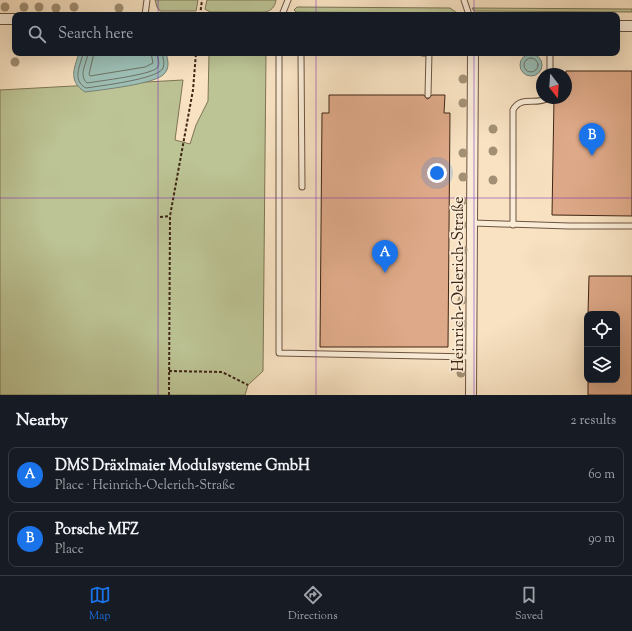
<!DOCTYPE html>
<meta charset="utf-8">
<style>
body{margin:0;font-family:"Sorts Mill Goudy",serif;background:#20242c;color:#f1f3f6}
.controls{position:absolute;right:12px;bottom:12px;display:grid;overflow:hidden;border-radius:8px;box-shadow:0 4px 16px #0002}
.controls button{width:36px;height:36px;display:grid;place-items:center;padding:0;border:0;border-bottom:1px solid #363941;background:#171b24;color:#f1f3f6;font:20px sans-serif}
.compass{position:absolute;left:536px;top:68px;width:36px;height:36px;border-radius:50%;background:#171b24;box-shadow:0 4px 16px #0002;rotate:163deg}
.you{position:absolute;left:437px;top:173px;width:14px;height:14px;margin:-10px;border:3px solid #fff;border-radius:50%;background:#1a73e8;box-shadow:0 0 0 6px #1a73e833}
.badge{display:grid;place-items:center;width:26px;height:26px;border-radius:50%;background:#1a73e8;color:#fff;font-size:13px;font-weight:700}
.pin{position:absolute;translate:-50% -33px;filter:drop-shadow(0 1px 2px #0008)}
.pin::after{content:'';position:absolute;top:21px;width:14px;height:12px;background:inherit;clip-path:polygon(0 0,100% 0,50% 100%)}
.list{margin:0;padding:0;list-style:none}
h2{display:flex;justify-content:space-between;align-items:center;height:52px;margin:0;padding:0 16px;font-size:17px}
h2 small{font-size:13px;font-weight:400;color:#9ea1a6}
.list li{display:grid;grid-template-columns:26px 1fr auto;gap:12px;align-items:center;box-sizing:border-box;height:56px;margin:0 8px 8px;padding:0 8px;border:1px solid #363941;border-radius:8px}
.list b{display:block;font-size:15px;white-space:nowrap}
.list p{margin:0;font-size:13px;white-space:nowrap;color:#9ea1a6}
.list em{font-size:13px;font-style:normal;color:#9ea1a6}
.icon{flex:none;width:22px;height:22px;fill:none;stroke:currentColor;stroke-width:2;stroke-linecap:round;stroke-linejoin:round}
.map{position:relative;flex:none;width:632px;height:395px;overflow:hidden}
.search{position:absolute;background:#171b24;box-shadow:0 4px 16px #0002;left:12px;right:12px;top:12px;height:44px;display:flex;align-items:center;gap:10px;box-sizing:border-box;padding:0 14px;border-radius:8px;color:#9ea1a6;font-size:15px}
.sheet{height:180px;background:#171b24}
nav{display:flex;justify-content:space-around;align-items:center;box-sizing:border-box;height:56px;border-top:1px solid #363941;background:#171b24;font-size:11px;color:#9ea1a6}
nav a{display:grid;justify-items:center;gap:2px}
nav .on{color:#1a73e8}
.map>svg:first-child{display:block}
.green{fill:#bcc394;stroke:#7e7454}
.water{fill:#9dbeb4;stroke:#778174}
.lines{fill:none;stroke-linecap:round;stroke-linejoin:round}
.shore{stroke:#6e7264;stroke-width:1}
.building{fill:#dea988;stroke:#3f2514}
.lane-casing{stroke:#6d5440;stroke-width:7}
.street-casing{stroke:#6d5440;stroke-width:12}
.path{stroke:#3f2514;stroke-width:2;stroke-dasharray:3 2;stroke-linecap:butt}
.lane{stroke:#faecd7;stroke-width:5}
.street{stroke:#faecd7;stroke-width:10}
.tree{fill:#a39074}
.grid{fill:none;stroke:#7b2cbf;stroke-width:1;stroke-opacity:0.55}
.labels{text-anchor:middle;stroke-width:3.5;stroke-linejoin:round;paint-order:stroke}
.street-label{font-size:16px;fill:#3f2514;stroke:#faecd7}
</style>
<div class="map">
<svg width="632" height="395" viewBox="0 0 632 395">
<rect width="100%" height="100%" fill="#f8e2c2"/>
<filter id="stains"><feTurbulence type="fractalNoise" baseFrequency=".005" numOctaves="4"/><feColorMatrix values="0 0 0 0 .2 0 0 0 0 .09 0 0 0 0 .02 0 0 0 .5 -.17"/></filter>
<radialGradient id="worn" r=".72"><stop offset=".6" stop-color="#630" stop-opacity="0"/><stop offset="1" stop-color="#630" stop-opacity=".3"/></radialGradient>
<g class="green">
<path d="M155,0H198L196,11H160L157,7Z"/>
<path d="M207,0H276C275,7 271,11 265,12H210L205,9Z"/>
<path d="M297,7L450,8L457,13L296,12L294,10Z"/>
<path d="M472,8L632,9V12L474,11Z"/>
<path d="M209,53H266L263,371L248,385L245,395H0V90L183,80L175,140L190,144L196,125L208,101Z"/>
</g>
<g class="water">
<path d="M79,53H166C168,60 170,68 164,74C156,84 100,90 85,92C68,81 74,69 79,53Z"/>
<circle cx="531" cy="65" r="11"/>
</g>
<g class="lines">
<g class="shore">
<path d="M83,53C81,65 71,80 86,88C99,86 159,79 163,68C165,63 163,58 162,53"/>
<path d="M88,53C87,63 78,75 87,83C99,81 150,75 157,68C161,64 157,57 157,53"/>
<path d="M94,53L89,74L90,76L145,67L153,63L151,53"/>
<circle cx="531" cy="65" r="7"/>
</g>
</g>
<g class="building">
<path d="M566,71H632V216L552,215L554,98H566Z"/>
<path d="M329,95H424L426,98L428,99L432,95H445L444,113H450L448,347H320L322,113H329Z"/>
<path d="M589,276H632V395H588V380H617V314H588Z"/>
</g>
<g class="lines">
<defs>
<g id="lane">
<path d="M464,0L469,15"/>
<path d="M145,15L147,0"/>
<path d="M282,15L288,0"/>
<path d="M279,53V353L472,357"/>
<path d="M301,53L302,187"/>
<path d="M423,53H429L428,95"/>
<path d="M550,57V74"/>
<path d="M473,223L569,226H632"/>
<path d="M513,225V110C521,95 536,106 548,98"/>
</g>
<g id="street">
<path d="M0,19H15"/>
<path d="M617,26H632"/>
<path d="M471,395L473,53"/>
</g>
</defs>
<use href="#lane" class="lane-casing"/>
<use href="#street" class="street-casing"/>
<g class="path">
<path d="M200,15L202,0"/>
<path d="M160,217L170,216"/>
<path d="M169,371L222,372L248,385"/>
<path d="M169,395L170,216L193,90L196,53"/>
</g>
<use href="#lane" class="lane"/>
<use href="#street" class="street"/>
</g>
<g class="tree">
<circle cx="5" cy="7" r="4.5"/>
<circle cx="24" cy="7" r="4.5"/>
<circle cx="39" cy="7" r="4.5"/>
<circle cx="74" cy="7" r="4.5"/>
<circle cx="56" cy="8" r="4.5"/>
<circle cx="119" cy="8" r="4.5"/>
<circle cx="15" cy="62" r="4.5"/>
<circle cx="463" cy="79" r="4.5"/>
<circle cx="463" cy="103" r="4.5"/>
<circle cx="493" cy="129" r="4.5"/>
<circle cx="493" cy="151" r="4.5"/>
<circle cx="463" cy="153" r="4.5"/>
<circle cx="463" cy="177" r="4.5"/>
<circle cx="493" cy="180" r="4.5"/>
<circle cx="462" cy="201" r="4.5"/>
<circle cx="462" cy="225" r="4.5"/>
<circle cx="463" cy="250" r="4.5"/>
<circle cx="462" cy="275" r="4.5"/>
<circle cx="462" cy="300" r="4.5"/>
<circle cx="462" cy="324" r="4.5"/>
<circle cx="461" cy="348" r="4.5"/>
<circle cx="461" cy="373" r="4.5"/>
</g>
<path class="grid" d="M158,0V15M316,0V15M474,0V15M158,53V395M316,53V395M474,53V395M0,198H632"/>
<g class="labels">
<g class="street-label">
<text transform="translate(457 284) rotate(-90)" y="6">Heinrich-Oelerich-Straße</text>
</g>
</g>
<rect width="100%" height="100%" filter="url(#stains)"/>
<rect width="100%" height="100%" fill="url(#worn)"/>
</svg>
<div class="controls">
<button><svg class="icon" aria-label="locate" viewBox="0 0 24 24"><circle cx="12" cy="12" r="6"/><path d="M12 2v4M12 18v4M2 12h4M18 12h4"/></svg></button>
<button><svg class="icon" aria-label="layers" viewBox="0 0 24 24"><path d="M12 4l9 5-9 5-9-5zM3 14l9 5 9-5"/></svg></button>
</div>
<svg class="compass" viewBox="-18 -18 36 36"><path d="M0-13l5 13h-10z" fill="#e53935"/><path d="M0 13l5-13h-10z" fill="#9ea1a6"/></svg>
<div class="you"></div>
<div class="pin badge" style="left:385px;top:273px">A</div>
<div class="pin badge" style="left:592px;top:156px">B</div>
<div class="search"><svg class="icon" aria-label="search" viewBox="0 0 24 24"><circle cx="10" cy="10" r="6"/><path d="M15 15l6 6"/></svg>Search here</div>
</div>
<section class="sheet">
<h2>Nearby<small>2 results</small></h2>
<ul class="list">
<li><span class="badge">A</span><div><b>DMS Dräxlmaier Modulsysteme GmbH</b><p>Place · Heinrich-Oelerich-Straße</p></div><em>60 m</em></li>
<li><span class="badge">B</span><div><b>Porsche MFZ</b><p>Place</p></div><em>90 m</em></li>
</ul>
</section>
<nav>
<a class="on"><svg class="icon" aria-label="map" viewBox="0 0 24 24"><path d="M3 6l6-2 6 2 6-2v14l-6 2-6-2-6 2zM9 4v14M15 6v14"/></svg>Map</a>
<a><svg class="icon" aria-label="directions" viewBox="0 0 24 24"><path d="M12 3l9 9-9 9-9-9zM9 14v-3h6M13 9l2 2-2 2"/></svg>Directions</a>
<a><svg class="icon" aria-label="saved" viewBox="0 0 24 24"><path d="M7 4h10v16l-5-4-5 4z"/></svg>Saved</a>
</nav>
